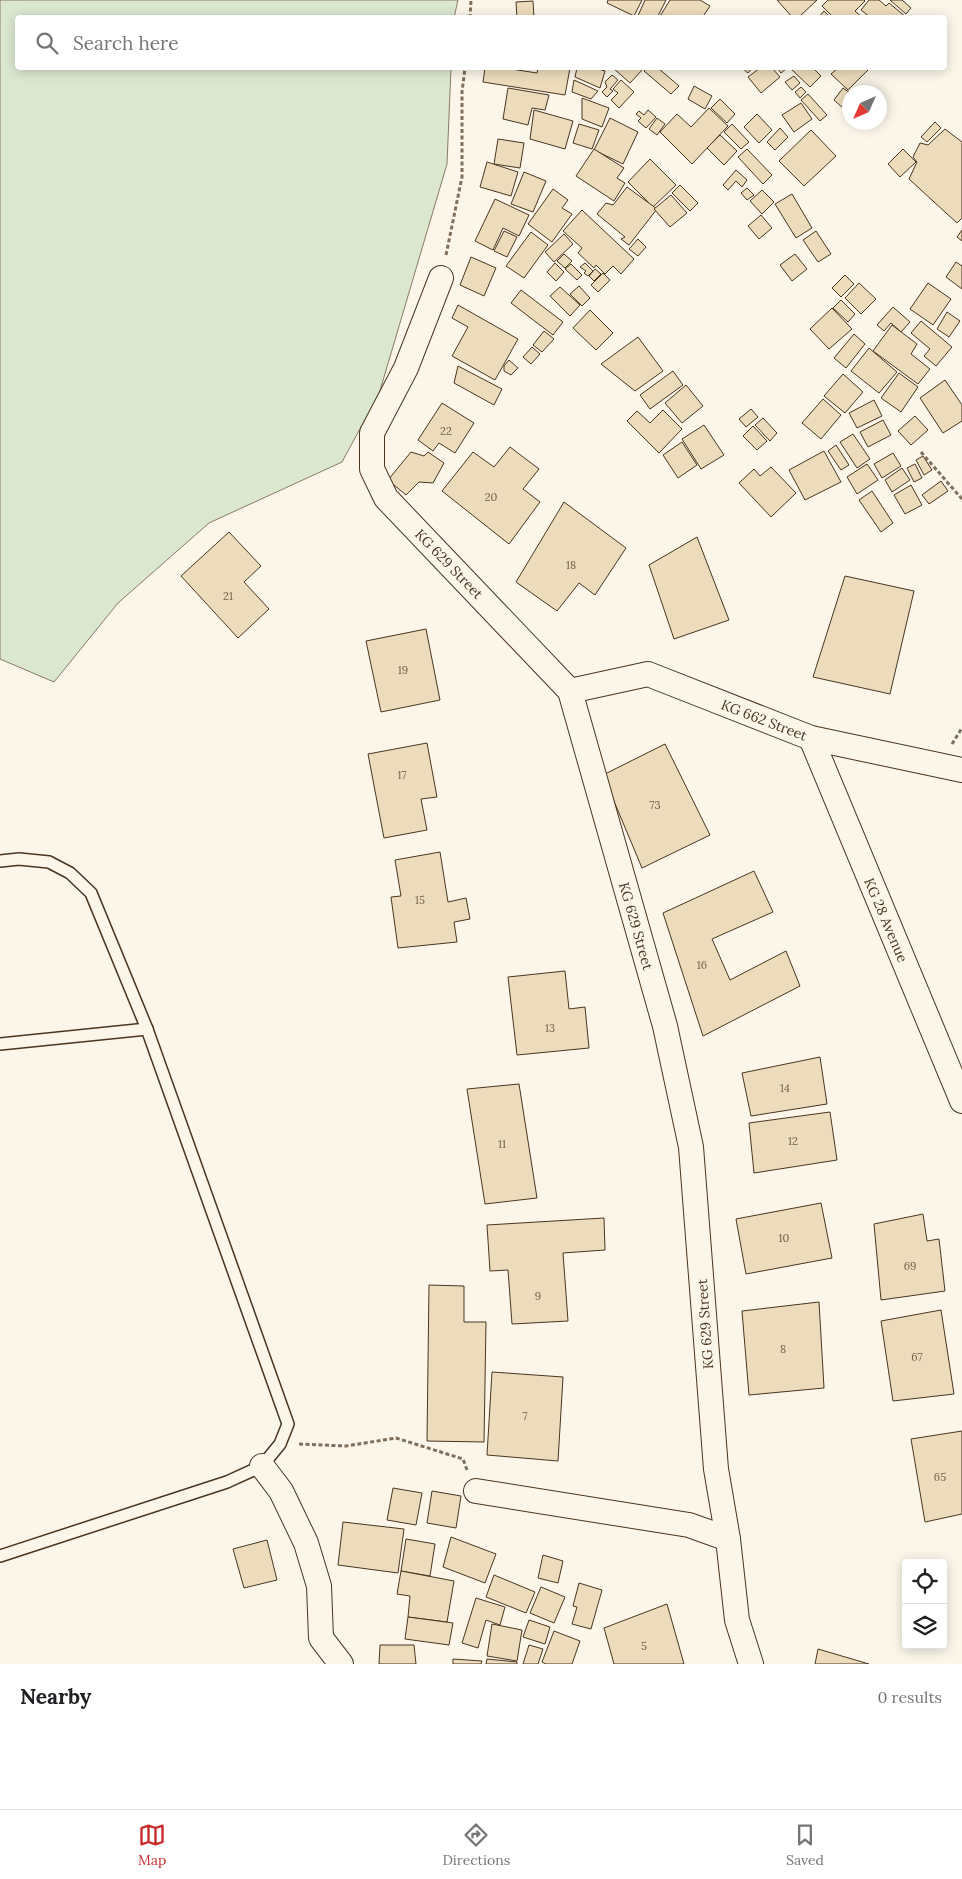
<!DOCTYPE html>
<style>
body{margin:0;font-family:Lora,serif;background:#f2f2f2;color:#202124}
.controls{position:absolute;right:15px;bottom:15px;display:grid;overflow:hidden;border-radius:5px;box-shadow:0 2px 12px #0003}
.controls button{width:45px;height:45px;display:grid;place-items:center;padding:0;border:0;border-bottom:1px solid #e0e0e0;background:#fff;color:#202124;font:25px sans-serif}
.compass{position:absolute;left:842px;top:85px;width:45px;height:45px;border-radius:50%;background:#fff;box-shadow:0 2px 12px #0003;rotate:225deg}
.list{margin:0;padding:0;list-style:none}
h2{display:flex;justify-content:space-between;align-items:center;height:65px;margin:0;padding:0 20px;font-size:21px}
h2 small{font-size:16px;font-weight:400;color:#757577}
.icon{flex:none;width:28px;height:28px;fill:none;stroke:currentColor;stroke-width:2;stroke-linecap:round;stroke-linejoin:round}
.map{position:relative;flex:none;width:962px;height:1664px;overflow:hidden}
.search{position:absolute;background:#fff;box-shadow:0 2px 12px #0003;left:15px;right:15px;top:15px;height:55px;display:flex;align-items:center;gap:12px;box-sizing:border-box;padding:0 18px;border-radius:5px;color:#757577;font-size:19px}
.sheet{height:145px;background:#fff}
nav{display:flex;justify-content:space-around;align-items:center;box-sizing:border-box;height:70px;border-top:1px solid #e0e0e0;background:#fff;font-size:14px;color:#757577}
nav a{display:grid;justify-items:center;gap:2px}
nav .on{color:#c62828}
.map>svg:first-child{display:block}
.green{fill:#dce7d0;stroke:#887966}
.building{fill:#ecdcbc;stroke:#4a3520}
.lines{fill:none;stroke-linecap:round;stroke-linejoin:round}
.lane-casing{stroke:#4a3520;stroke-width:14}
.street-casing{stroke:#4a3520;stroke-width:26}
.path{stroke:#7f6f5c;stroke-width:3;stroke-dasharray:4 2.5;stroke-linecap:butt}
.lane{stroke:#fbf6e9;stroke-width:11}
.street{stroke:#fbf6e9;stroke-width:24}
.labels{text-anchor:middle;stroke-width:4;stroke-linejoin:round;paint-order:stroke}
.number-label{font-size:11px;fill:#725f47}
.street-label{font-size:14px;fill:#4a3520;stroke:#fbf6e9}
</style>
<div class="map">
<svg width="962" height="1664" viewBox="0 0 962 1664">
<rect width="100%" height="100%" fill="#fbf6e9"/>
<path class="green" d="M0,0H458L454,18H18V68H451L447,164L379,394L342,462L209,523L118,603L54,682L0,659Z"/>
<g class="building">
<path d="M608,0H642L634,16L607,3Z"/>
<path d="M645,0H666L657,18H637Z"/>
<path d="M670,0H700L710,6L702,18H659Z"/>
<path d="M777,0H817L798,18H793Z"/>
<path d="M828,0H864L865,1L855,11L863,18H834L822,6Z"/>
<path d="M869,0H879L886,6L889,3L906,17L871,18L861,10Z"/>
<path d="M890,0H902L911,8L906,14Z"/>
<path d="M533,1L534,18H517L516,2Z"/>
<path d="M824,11L831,18H818Z"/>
<path d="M485,68H505L537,73L538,68H570L565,95L483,82Z"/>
<path d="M577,68H595L605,71L600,88L575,77Z"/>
<path d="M613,68H644L630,83Z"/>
<path d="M647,68H658L679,86L671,94L644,71Z"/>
<path d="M742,68H752L748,73Z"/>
<path d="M760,68H772L780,77L761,93L748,77Z"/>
<path d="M779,68H785L786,69L781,73L778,69Z"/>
<path d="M793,68H813L821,76L810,87L791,69Z"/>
<path d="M838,68H870L848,90L831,74Z"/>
<path d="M612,75L618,80L610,89L613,91L607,97L602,92L607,87L605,82Z"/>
<path d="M794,76L800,83L792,90L785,82Z"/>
<path d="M574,80L598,91L591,99L572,92Z"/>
<path d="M621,80L634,92L619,108L611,100L618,93L613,89Z"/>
<path d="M694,86L712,96L705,109L688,99Z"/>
<path d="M801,87L806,92L800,98L795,92Z"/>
<path d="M508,88L549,95L545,110L532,108L528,125L503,119Z"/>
<path d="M843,88L850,93V100L843,108L834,100Z"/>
<path d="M808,94L827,115L820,121L801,100Z"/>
<path d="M582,98L609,108L602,127L582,119Z"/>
<path d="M720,99L735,114L727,123L711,108Z"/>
<path d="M801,103L812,119L794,132L782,115Z"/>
<path d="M709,108L728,126L692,164L660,132L677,114L691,127Z"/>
<path d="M534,110L573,121L565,149L530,139Z"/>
<path d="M648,110L656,117L646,128L638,121L641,118L636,114L639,111L644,115Z"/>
<path d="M757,114L772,130L759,143L744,127Z"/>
<path d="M610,118L638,132L623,164L594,150Z"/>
<path d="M657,118L665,124L657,135L649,129Z"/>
<path d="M935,122L941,128L927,142L921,137Z"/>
<path d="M579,124L599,130L592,149L573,143Z"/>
<path d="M732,124L749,142L741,149L724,132Z"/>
<path d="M780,128L788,137L775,150L767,142Z"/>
<path d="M945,129L962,142V218L957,223L909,179L917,162L913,157L920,143L928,145Z"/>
<path d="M811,130L836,156L804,186L779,161Z"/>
<path d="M720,135L737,151L724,165L707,148Z"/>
<path d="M498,139L524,143L520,168L494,164Z"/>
<path d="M594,149L624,168L617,178L625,183L614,201L576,176Z"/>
<path d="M747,149L772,175L763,184L738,157Z"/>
<path d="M903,149L916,162L900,177L888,164Z"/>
<path d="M650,159L676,185L653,207L628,182Z"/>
<path d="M487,162L518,172L511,196L480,187Z"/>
<path d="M736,170L747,180L742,187L736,181L728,190L723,185Z"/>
<path d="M524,172L546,181L533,212L511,204Z"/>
<path d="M680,185L698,203L690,211L672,193Z"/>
<path d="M627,187L657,209L629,245L621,239L625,237L597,214L606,203L613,205Z"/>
<path d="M747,188L754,195L747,200L741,193Z"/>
<path d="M553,189L568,200L562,208L572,214L552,242L528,224Z"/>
<path d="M762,190L774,202L762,214L750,201Z"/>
<path d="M792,194L812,228L796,238L775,204Z"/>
<path d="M671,195L687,213L670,227L654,209Z"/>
<path d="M495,199L529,215L519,236L503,228L493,250L475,241Z"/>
<path d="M582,210L634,259L621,274L613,266L605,274L596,265L594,268L578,253L582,248L563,231Z"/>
<path d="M761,215L772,228L759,239L748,226Z"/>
<path d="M962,230V241L957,237Z"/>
<path d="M504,231L517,237L507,257L494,251Z"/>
<path d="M816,231L831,254L818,262L803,240Z"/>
<path d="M531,232L548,245L524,278L506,266Z"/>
<path d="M564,234L573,244L554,262L545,252Z"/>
<path d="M638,239L646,247L638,256L629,249Z"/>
<path d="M564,254L572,261L565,268L557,261Z"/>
<path d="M795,254L807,269L792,281L780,265Z"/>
<path d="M471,257L496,268L484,296L460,285Z"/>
<path d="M956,262L962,266V289L946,277Z"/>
<path d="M555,263L564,272L556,281L547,272Z"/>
<path d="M585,263L593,271L588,276L584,273L586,271L580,267Z"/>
<path d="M571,264L582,275L577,280L565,269Z"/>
<path d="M595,269L601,274L594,281L589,276Z"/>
<path d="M603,273L610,280L598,292L591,285Z"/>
<path d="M845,275L854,284L841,297L832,288Z"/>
<path d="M859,283L876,299L861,314L845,298Z"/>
<path d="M928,283L951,299L933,325L910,309Z"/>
<path d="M579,286L590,298L582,306L570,294Z"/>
<path d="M560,287L580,305L570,316L550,296Z"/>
<path d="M521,290L563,322L553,335L511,303Z"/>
<path d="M841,300L855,314L848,322L833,308Z"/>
<path d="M458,305L518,339L495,380L452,356L468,327L452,318Z"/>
<path d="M893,307L910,322L901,332L891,323L884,331L877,325Z"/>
<path d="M832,308L852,329L829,349L810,329Z"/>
<path d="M590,310L613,333L596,350L573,328Z"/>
<path d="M947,312L960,321L949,337L937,329Z"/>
<path d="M921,321L952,347L936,366L924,356L930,349L911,333Z"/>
<path d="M892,325L917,344L911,354L930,369L918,384L873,351Z"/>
<path d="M544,331L554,339L542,352L533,345Z"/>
<path d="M854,334L865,344L846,368L834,358Z"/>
<path d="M638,337L663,371L635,391L601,364Z"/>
<path d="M532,347L540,354L531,364L523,357Z"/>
<path d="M869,348L897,372L879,393L851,371Z"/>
<path d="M509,360L518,368L511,375L504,371V366Z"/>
<path d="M458,366L502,389L494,405L454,383Z"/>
<path d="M673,371L683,385L650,409L640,395Z"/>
<path d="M899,373L918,387L901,412L881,398Z"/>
<path d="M843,374L863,392L845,413L824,396Z"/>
<path d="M945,380L962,405V421L943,433L920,398Z"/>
<path d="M686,385L703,406L682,423L665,403Z"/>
<path d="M823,399L841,415L821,439L802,423Z"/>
<path d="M874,400L882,416L857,428L849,413Z"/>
<path d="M442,403L474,423L455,453L439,443L433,451L418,440Z"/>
<path d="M751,409L758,417L746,427L739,419Z"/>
<path d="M663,410L682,429L659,453L627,421L637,411L650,423Z"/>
<path d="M915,416L928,430L911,445L898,431Z"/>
<path d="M763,418L777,433L770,441L755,425Z"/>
<path d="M883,420L891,435L868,447L860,432Z"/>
<path d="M704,425L724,455L701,469L682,439Z"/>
<path d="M753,426L767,441L757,450L743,436Z"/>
<path d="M853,434L870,459L857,468L840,442Z"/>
<path d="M682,442L697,465L678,478L663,455Z"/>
<path d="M836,445L849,465L841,470L828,451Z"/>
<path d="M510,447L539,469L523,489L540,502L509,544L442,491L473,452L494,467Z"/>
<path d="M824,451L841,482L805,500L789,470Z"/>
<path d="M411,452L424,456L428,452L444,463L433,483L419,482L406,495L388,480Z"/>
<path d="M893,453L901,466L882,478L874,464Z"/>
<path d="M923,456L932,470L924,475L916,460Z"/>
<path d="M867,464L878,480L857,494L847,477Z"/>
<path d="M915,464L922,478L914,482L907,468Z"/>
<path d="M771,467L796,493L771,517L739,483L754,469L760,476Z"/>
<path d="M902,468L910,480L892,492L885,480Z"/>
<path d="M941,481L948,491L929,504L922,495Z"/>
<path d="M911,485L922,505L905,514L894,495Z"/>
<path d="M872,491L893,523L881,532L859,500Z"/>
<path d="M564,502L626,548L595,595L579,583L557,611L516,582Z"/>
<path d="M229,532L261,566L244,582L269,609L238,638L181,576Z"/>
<path d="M697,537L729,620L674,639L649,565Z"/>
<path d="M845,576L914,591L890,694L813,677Z"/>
<path d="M426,629L440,700L381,712L366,641Z"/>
<path d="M427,743L437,797L421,799L427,830L384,838L368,754Z"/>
<path d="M665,744L710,835L642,868L603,775Z"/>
<path d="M440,852L448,902L466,898L470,919L454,922L457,942L398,948L391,897L401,896L395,860Z"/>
<path d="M754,871L773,912L712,939L730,980L786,951L800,986L703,1036L663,913Z"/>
<path d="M565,971L569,1009L585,1007L589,1048L517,1055L508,977Z"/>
<path d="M820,1057L827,1104L751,1116L742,1073Z"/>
<path d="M519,1084L537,1198L485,1204L467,1089Z"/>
<path d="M830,1112L837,1160L754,1173L749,1123Z"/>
<path d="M821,1203L832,1258L746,1274L736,1219Z"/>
<path d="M923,1214L927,1241L939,1239L945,1291L881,1300L874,1224Z"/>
<path d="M604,1218L605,1250L563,1253L568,1321L512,1324L508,1270L490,1271L487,1225Z"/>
<path d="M429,1285L464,1286V1322H486L484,1442L427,1441Z"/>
<path d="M819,1302L824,1388L749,1395L742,1311Z"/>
<path d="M941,1310L954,1394L893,1401L881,1321Z"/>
<path d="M492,1372L563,1377L558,1461L487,1455Z"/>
<path d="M962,1431V1514L925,1522L911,1439Z"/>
<path d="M393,1488L422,1493L416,1525L387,1520Z"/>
<path d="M432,1491L461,1496L456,1528L427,1523Z"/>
<path d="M343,1522L404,1529L398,1573L338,1565Z"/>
<path d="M451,1537L496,1554L485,1583L443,1567Z"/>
<path d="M406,1539L435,1544L430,1576L401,1571Z"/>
<path d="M267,1540L277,1580L244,1588L233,1549Z"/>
<path d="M543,1555L563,1561L558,1583L538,1578Z"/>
<path d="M401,1571L454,1581L447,1622L408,1617L410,1596L397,1594Z"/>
<path d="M494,1575L535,1592L526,1613L486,1597Z"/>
<path d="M579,1583L602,1590L591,1629L572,1624L577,1607L573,1606Z"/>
<path d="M541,1587L565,1597L554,1623L530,1613Z"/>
<path d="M476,1598L505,1607L500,1625L486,1620L478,1648L462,1643Z"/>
<path d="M667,1604L684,1664H614L604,1628Z"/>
<path d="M408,1617L453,1623L449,1645L405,1639Z"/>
<path d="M529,1620L550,1627L545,1644L523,1637Z"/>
<path d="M492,1624L522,1630L517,1661L487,1656Z"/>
<path d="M554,1631L580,1641L572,1664H546L542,1662Z"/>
<path d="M380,1645H414L416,1664H379Z"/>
<path d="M529,1645L543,1649L538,1664H523Z"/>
<path d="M818,1649L869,1664H815Z"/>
<path d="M453,1659L482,1661L481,1664H453Z"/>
<path d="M487,1659L517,1662V1664H486Z"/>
</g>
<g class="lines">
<defs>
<g id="lane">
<path d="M0,861L19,859L49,862L70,873L91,893L147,1029L288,1424L280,1444L262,1466L227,1482L0,1556"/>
<path d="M0,1044L147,1029"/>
</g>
<g id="street">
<path d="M441,278L406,368L372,433V469L386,498L570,691L665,1026L691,1147L716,1469L728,1539L737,1620L751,1664"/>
<path d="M570,691L648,674L811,738L962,770"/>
<path d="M811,738L962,1101"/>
<path d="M262,1466L281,1491L306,1543L319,1586L321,1638L341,1664"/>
<path d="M476,1491L689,1525L728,1539"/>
</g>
</defs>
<use href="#lane" class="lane-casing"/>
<use href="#street" class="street-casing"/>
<g class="path">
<path d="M470,18L471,0"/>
<path d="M446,255L462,177V92L465,68"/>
<path d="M921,452L962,499V502"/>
<path d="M952,744L962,728"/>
<path d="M299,1444L346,1446L396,1438L463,1459L467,1470"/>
</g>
<use href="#lane" class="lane"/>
<use href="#street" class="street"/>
</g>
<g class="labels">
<g class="number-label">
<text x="446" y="435">22</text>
<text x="491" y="501">20</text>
<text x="571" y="569">18</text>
<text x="228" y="600">21</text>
<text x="403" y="674">19</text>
<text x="402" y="779">17</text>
<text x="655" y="809">73</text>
<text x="420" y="904">15</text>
<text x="702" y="969">16</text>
<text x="550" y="1032">13</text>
<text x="785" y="1092">14</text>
<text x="793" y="1145">12</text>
<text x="502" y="1148">11</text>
<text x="784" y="1242">10</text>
<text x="910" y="1270">69</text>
<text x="538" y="1300">9</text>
<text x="783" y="1353">8</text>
<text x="917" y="1361">67</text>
<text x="525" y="1420">7</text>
<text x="940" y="1481">65</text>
<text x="644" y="1650">5</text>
</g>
<g class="street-label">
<text transform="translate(449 564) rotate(46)" y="5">KG 629 Street</text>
<text transform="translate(764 720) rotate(21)" y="5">KG 662 Street</text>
<text transform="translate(886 920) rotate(67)" y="5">KG 28 Avenue</text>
<text transform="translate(636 926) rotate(74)" y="5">KG 629 Street</text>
<text transform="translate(705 1324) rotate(-94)" y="5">KG 629 Street</text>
</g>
</g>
</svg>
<div class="controls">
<button><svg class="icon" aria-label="locate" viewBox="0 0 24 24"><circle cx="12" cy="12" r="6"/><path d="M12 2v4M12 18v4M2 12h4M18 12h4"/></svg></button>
<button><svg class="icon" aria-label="layers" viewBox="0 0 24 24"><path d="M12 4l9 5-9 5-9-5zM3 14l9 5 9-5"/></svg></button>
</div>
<svg class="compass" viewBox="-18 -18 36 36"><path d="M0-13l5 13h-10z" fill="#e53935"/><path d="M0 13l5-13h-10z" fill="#757577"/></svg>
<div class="search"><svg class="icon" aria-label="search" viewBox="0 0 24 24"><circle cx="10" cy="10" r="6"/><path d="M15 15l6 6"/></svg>Search here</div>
</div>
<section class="sheet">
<h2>Nearby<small>0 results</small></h2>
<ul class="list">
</ul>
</section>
<nav>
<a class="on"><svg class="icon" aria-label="map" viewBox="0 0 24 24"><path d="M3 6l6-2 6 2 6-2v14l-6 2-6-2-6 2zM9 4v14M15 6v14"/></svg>Map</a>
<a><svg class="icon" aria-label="directions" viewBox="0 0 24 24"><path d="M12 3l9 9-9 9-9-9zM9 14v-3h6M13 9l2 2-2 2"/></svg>Directions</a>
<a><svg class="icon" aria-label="saved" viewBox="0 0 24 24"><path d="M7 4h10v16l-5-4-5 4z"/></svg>Saved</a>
</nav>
